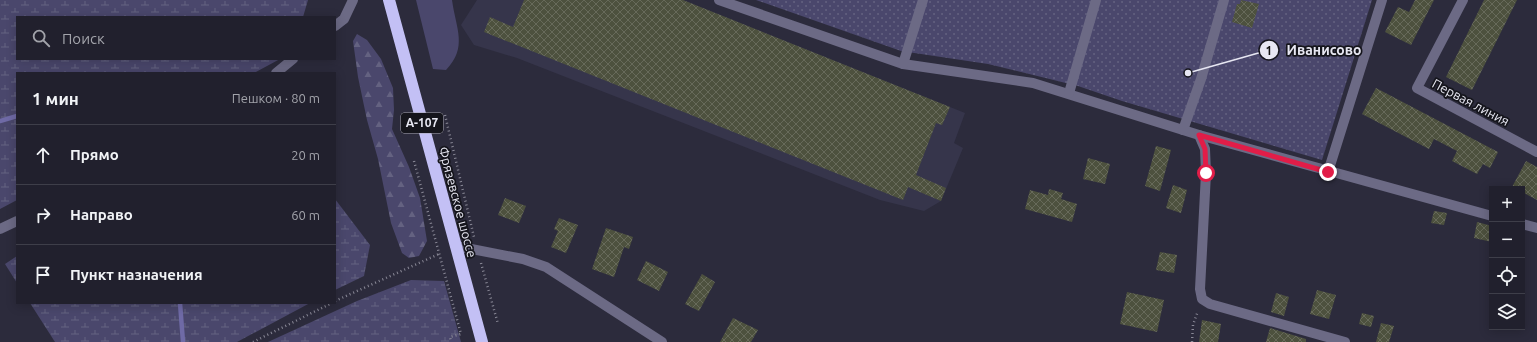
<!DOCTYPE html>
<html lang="ru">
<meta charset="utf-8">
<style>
body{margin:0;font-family:Ubuntu,sans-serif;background:#2d2d39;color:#f1f3f6}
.controls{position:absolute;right:12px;bottom:12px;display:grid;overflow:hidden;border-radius:0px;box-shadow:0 2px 10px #0003}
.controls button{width:36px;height:36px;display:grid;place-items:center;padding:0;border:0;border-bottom:1px solid #3e3e49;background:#21202d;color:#f1f3f6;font:20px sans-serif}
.stop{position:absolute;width:12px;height:12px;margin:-9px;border:3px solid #e11d48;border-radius:50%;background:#fff}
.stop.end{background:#e11d48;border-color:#fff;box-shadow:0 1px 4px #0008}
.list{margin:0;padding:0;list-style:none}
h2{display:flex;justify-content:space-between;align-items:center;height:52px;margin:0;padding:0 16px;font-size:17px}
h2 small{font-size:13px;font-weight:400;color:#a2a3aa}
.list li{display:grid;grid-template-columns:26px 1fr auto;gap:12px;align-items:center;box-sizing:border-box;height:60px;padding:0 16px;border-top:1px solid #3e3e49}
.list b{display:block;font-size:15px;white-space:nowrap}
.list em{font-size:13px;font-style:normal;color:#a2a3aa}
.icon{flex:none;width:22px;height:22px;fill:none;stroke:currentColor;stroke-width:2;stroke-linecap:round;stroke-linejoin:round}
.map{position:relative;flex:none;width:1537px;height:342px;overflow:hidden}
.search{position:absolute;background:#21202d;box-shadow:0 2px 10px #0003;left:16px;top:16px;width:320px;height:44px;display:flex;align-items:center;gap:10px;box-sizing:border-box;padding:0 14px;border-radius:0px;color:#a2a3aa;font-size:15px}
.panel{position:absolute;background:#21202d;box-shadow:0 2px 10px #0003;left:16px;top:72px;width:320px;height:232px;border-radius:0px}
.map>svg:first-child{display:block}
.built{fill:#36354b}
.grass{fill:#4a476c}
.forest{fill:url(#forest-firs)}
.wetland{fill:url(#wetland-marsh)}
.garden{fill:url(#garden-dots)}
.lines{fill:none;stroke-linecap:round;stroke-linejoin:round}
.stream{stroke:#6f6aa6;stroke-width:4.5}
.building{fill:url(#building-cross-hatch)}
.path{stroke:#898896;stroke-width:2.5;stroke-dasharray:1 3;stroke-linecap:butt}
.minor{stroke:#6c6a85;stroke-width:10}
.highway{stroke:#c3c0f5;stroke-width:12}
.route{stroke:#e11d48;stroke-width:5}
.labels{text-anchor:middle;stroke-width:3.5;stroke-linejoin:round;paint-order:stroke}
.shield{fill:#15151c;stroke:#a8a8b2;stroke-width:1}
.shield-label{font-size:12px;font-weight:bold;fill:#e7e7f2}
.street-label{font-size:13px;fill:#e7e7f2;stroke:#15151c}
.leader{fill:none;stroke:#e7e7f2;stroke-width:1.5}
.callout-dot{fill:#e7e7f2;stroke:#15151c;stroke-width:1.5}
.mark-label{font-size:12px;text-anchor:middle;font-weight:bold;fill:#111}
.callout-label{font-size:14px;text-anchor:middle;font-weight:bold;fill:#e7e7f2;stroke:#15151c;stroke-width:3.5;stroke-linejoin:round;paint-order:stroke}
</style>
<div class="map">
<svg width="1537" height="342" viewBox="0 0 1537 342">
<defs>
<pattern id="forest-firs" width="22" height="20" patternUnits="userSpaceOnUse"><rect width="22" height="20" fill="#4a476c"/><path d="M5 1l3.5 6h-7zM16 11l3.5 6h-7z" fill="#646281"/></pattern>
<pattern id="wetland-marsh" width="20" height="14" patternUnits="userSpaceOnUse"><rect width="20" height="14" fill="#4a476c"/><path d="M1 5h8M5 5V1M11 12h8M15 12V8" fill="none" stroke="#646281"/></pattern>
<pattern id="garden-dots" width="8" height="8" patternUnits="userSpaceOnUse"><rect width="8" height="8" fill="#4a476c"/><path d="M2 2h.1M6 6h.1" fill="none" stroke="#646281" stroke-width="1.8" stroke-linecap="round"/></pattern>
<pattern id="building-cross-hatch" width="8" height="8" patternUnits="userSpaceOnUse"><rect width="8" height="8" fill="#4d513e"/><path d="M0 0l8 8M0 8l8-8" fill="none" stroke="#676a5a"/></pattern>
</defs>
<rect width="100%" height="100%" fill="#2c2b3c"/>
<path class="built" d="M477,0H683L965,113L954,143L963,148L941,201L924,211L880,200L517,58L474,45L461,25Z"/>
<path class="grass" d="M416,0H452C456,29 468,47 446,70L433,69Z"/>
<path class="forest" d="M357,34L367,40L381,59L393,88L394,110L392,129L409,167L420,198L427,241L419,256L409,258L402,253L391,223L378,159L367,120L358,77L353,41Z"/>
<g class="wetland">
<path d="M0,0H308L303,17H17V59H280L254,73H17V200L0,209Z"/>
<path d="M335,199L370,245L364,276L335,290Z"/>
<path d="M17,256V283L5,264Z"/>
<path d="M411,280L444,281L461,342H268L357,301Z"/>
<path d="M30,303H310L237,342H55Z"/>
</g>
<path class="garden" d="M756,0H1372L1322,160L1122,101L1078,86L988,64L901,51Z"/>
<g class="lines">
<g class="stream">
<path d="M0,121L17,116"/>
<path d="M180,303L183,342"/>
</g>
</g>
<g class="building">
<path d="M524,0H683L950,107L942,125L936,123L916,175L946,188L941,201L908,187L903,200L484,32L490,17L513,27Z"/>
<path d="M1241,0L1259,4L1252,28L1232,22L1237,4H1240Z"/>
<path d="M1415,0H1434L1411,45L1385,32L1398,7L1409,12Z"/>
<path d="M1484,0H1517L1472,90L1446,77Z"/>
<path d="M1376,88L1498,152L1490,168L1483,164L1477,174L1452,161L1457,151L1434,139L1429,149L1362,114Z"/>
<path d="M1156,146L1171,150L1160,191L1145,186Z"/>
<path d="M1088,158L1110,164L1105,184L1083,179Z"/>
<path d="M1526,161L1537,167V200L1522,192V189L1512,187Z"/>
<path d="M1173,185L1187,190L1181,213L1166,208Z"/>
<path d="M1049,189L1063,193L1061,199L1077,204L1072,222L1025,209L1030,190L1048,195Z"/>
<path d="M505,198L526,206L519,223L498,215Z"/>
<path d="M1434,211L1447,213L1444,225L1431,223Z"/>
<path d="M559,218L578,225L566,253L551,247L558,231L554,229Z"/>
<path d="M1477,222L1492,226V242L1474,238Z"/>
<path d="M606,228L633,237L629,249L624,247L614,277L592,269Z"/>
<path d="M1160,252L1177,255L1174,273L1156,270Z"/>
<path d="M646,261L668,272L659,291L637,280Z"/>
<path d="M702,274L715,282L699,311L685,304Z"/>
<path d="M1317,290L1336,295L1329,319L1310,314Z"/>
<path d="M1127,292L1164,300L1157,332L1120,324Z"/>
<path d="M1276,293L1289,297L1284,316L1271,312Z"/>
<path d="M1362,313L1374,316L1371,327L1359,324Z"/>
<path d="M733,318L758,330L751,342H720Z"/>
<path d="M1202,320L1221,324L1218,342H1199Z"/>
<path d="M1381,323L1394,326L1389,342H1376Z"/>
<path d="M1270,328L1306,339V342H1266Z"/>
</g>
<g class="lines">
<g class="path">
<path d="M445,115L474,237"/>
<path d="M414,161L461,334L450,337L451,342"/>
<path d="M481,263L498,324"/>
<path d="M335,301L439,254"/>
<path d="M253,342L332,303"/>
<path d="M1192,342L1193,325L1198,311"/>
</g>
<g class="minor">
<path d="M719,0L903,64L1033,83L1199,135L1492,216"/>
<path d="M1463,0L1417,88L1537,152"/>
<path d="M335,26L344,19L353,0"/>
<path d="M903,64L923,0"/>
<path d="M276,73L293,59"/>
<path d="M1069,93L1096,0"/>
<path d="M1183,130L1201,79L1224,0"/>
<path d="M1199,135L1205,149L1206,173L1200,289L1202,299L1210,304L1345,342"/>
<path d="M1328,172L1382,0"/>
<path d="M1522,224L1537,228"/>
<path d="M0,229L17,221"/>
<path d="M456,246L523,259L546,267L662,342"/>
</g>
<path class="highway" d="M389,0L482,342"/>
</g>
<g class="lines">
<path class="route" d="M1206,173L1205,149L1199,135L1328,172"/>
</g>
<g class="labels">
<rect class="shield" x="401" y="113" width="42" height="20" rx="3"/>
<g class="shield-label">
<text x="422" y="127">А-107</text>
</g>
<g class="street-label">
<text transform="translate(1471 102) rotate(28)" y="5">Первая линия</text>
<text transform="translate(458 202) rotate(75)" y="5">Фрязевское шоссе</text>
</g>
</g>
<path class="leader" d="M1188 73L1269 50"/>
<g class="callout-dot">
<circle cx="1188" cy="73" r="4"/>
<circle cx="1269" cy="50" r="10"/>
</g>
<g class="mark-label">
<text x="1269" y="55">1</text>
</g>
<g class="callout-label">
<text x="1324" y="55">Иванисово</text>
</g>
</svg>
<div class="controls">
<button>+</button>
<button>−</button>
<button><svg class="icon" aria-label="locate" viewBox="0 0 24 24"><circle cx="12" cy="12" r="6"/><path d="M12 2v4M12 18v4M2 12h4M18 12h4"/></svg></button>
<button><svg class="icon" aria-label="layers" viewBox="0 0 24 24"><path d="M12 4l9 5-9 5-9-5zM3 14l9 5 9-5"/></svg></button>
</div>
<div class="stop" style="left:1206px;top:173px"></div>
<div class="stop end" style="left:1328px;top:172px"></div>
<div class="search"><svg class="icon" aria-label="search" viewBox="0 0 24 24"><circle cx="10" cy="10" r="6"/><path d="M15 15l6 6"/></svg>Поиск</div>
<section class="panel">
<h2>1 мин<small>Пешком · 80 m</small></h2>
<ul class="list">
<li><svg class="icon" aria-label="ahead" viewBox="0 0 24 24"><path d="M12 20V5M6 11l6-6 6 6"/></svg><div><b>Прямо</b></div><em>20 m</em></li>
<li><svg class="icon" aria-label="right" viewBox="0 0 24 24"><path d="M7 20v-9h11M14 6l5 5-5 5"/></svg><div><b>Направо</b></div><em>60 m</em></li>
<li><svg class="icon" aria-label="arrive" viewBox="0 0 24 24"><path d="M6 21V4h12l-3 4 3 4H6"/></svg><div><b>Пункт назначения</b></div></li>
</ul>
</section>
</div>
